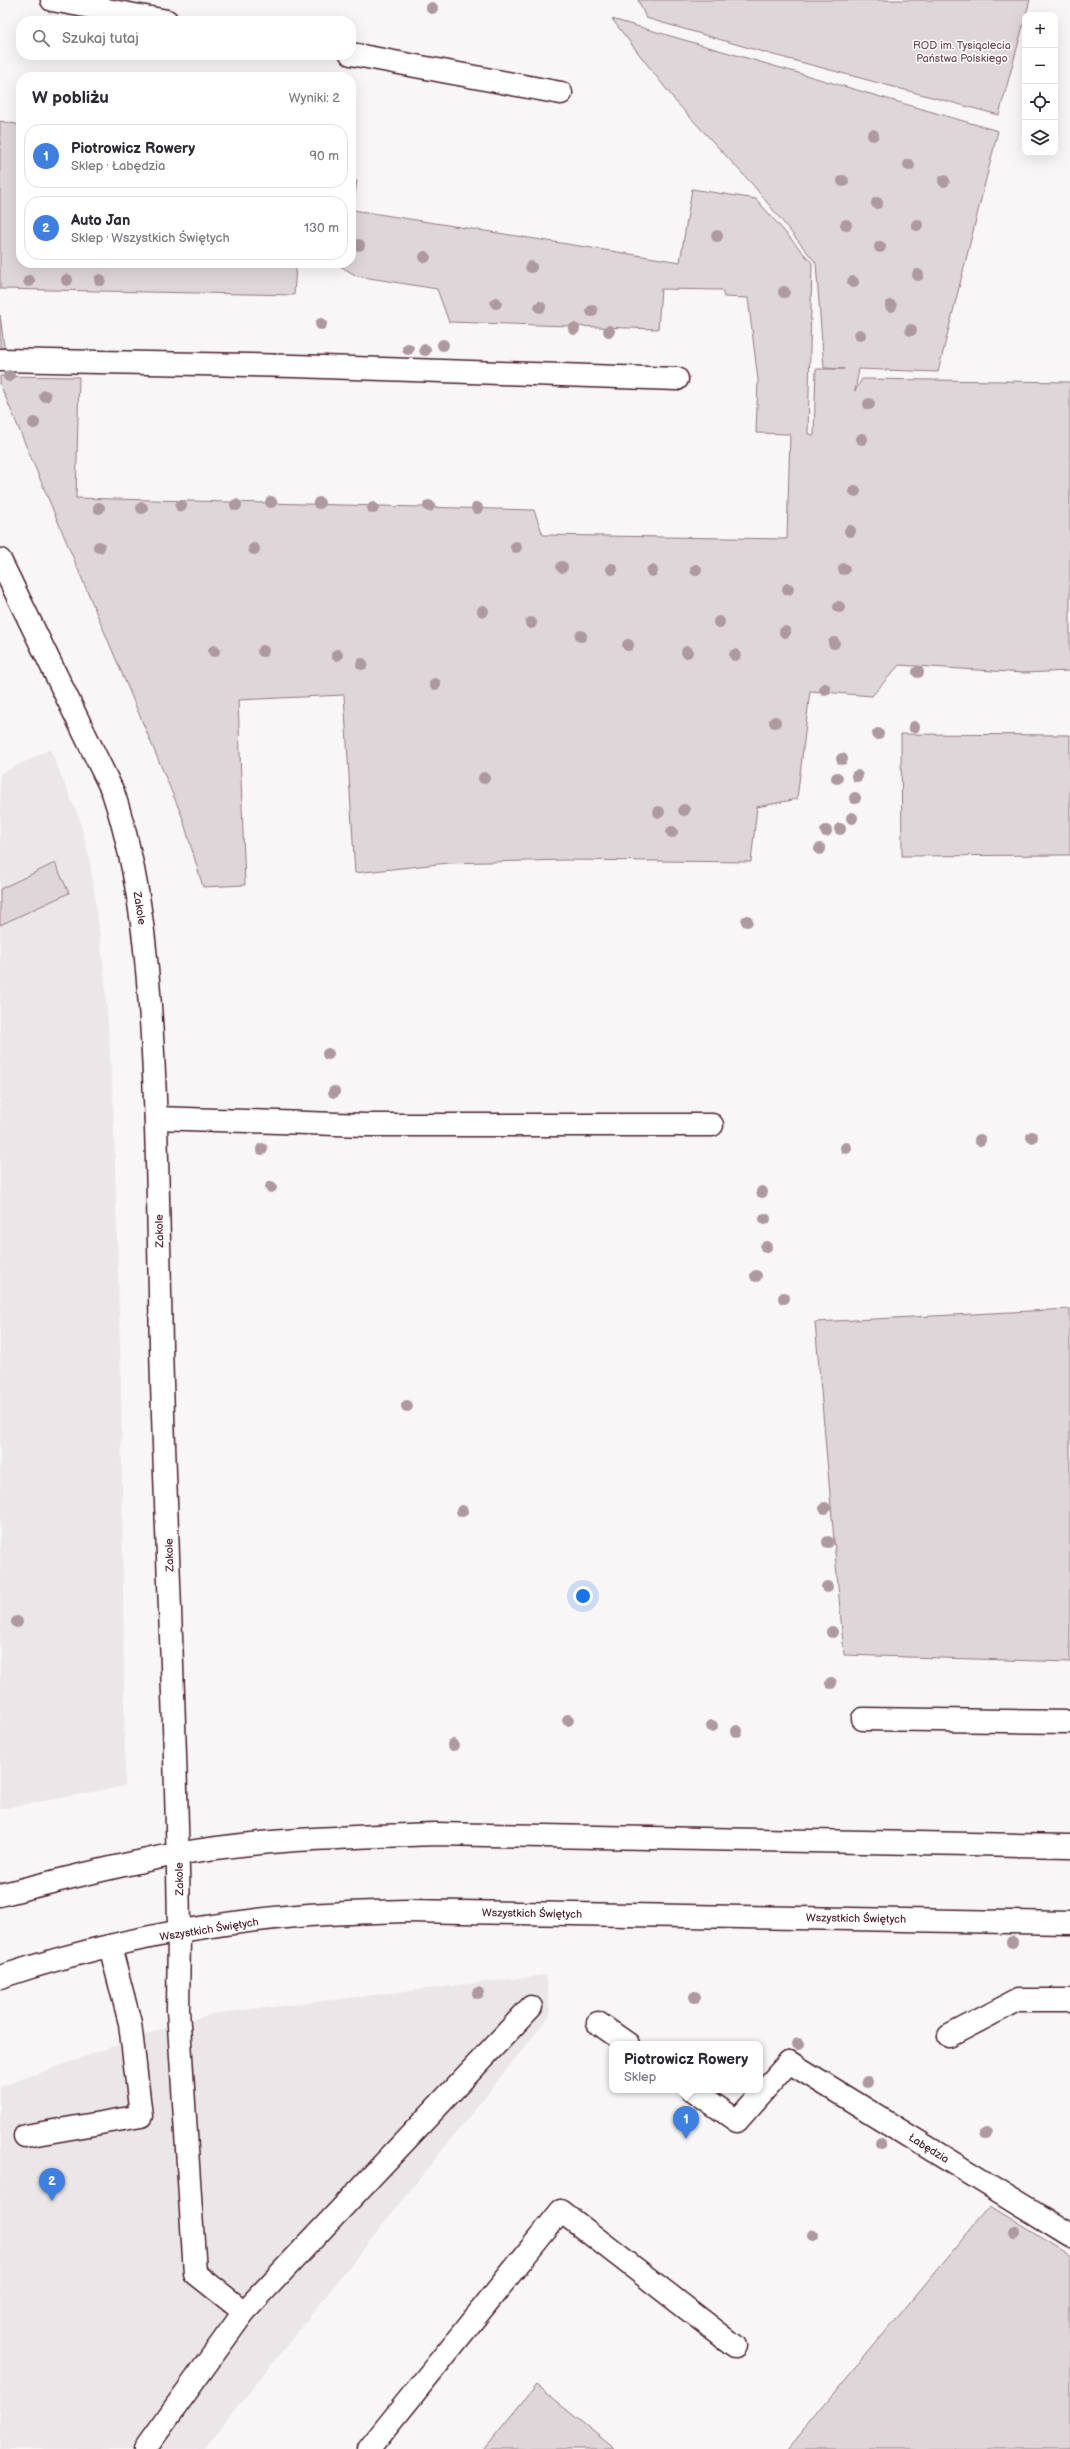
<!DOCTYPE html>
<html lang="pl">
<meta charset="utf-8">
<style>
body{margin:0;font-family:"Balsamiq Sans",sans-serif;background:#f2f2f3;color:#2b2b33}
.controls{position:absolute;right:12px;top:12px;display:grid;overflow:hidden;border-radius:8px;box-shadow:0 4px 16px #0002}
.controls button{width:36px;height:36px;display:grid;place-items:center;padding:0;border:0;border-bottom:1px solid #e1e1e2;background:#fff;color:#2b2b33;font:20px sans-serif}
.you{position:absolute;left:583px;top:1596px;width:14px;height:14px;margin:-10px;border:3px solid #fff;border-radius:50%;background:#1a73e8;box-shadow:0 0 0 6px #1a73e833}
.badge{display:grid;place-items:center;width:26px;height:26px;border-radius:50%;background:#ea580c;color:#fff;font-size:13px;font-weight:700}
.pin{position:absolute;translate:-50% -33px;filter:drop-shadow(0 1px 2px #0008)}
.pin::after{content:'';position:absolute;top:21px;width:14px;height:12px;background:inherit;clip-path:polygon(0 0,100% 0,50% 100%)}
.popup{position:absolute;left:609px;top:2041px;width:154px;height:52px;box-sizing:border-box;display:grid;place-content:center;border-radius:8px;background:#fff;filter:drop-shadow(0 1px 3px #0005);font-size:13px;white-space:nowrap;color:#7c7c81}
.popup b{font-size:15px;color:#2b2b33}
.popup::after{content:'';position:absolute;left:50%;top:100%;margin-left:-8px;border:8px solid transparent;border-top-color:#fff}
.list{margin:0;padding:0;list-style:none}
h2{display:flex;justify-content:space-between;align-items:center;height:52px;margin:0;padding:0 16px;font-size:17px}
h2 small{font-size:13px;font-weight:400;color:#7c7c81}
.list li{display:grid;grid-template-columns:26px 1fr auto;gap:12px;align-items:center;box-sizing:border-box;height:64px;margin:0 8px 8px;padding:0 8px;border:1px solid #e1e1e2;border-radius:16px}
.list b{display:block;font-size:15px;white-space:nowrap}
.list p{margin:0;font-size:13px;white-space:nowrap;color:#7c7c81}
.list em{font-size:13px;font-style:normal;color:#7c7c81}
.icon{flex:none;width:22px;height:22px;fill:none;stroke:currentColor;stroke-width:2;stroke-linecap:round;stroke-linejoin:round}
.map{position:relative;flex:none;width:1070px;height:2449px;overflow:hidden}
.search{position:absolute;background:#fff;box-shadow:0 4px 16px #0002;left:16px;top:16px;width:340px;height:44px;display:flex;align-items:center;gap:10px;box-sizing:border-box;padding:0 14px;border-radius:16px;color:#7c7c81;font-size:15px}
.panel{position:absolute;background:#fff;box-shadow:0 4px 16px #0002;left:16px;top:72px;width:340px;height:196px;border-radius:16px}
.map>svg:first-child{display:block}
.built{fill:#ebe6e8}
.green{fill:#ded6d9;stroke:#947a82}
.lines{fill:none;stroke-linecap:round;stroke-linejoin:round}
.lane-casing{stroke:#4a1f2b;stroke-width:25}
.street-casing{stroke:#4a1f2b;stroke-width:25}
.secondary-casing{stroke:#4a1f2b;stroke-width:25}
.lane{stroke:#fff;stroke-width:22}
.street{stroke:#fff;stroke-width:22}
.secondary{stroke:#fff;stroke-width:22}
.tree{fill:#ad999e}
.labels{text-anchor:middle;stroke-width:3;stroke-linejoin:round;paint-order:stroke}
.park-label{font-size:11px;fill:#6f4d56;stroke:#fff}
.street-label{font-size:11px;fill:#4a1f2b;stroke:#fff}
</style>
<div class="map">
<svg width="1070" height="2449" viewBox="0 0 1070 2449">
<rect width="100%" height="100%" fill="#f8f6f7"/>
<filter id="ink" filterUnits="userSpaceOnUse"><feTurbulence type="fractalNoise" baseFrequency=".025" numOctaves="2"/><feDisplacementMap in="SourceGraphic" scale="8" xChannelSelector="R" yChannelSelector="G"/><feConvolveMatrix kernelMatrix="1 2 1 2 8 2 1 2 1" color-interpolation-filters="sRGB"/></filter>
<g filter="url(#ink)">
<g class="built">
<path d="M50,749L79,818L90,861L104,969L113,1097L121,1375L125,1786L0,1809V774Z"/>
<path d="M546,1975L550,2015L204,2449H0V2087L156,2031L212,2014Z"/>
</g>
<g class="green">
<path d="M638,0H1030L999,115L770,54L646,18Z"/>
<path d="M612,19L998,131L938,372L859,369L855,391L862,379L1070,382V671L1024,673L899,665L872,696L810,691L797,799L757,807L751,862L566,860L448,863L355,873L344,695L238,700L245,885L203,887L182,816L0,384V376L79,377L76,498L534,510L543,535L787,539L790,434L756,433L758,380L748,298L724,297L722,290L661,289L658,329L449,322L437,289L357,276L335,263H351V180L357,181L353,210L680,262L692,189L756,199L812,263L808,434L814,435L816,369H844L824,368L816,263L753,185L677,103Z"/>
<path d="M0,121L21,125V263H296L294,295L0,289Z"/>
<path d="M0,315L5,354H0Z"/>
<path d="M901,734L1070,735V855L902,856Z"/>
<path d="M55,863L69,893L0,925V889Z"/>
<path d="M1070,1309V1662L844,1655L815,1322Z"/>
<path d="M990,2206L1070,2255V2449H788Z"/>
<path d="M536,2385L615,2449H484Z"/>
</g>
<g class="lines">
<defs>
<g id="lane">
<path d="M863,1719L1070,1722"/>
<path d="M179,1932L178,2010L195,2273L244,2312L531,2007"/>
<path d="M598,2023L628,2044"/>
<path d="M693,2090L737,2121L789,2062"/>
<path d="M25,2136L141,2116L130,2023L110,1946"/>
<path d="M145,2449L244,2312"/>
<path d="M369,2449L561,2211L735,2346"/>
</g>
<g id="street">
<path d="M52,0L167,21"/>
<path d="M351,54L561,93"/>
<path d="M0,360L294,366L677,379"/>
<path d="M0,560L113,792C141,877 148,964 153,1053C158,1150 159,1248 161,1346C166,1542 177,1737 179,1932"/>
<path d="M156,1118L365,1125H712"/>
<path d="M949,2036L1018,2000H1070"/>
<path d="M789,2062L1070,2235"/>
</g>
<g id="secondary">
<path d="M0,1895C59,1880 118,1865 177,1854C262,1839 349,1837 434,1834L1070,1846"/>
<path d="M0,1977C99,1944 204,1923 309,1915C342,1913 376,1912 409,1911L1070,1923"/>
</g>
</defs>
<use href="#lane" class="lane-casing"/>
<use href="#street" class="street-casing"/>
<use href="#secondary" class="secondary-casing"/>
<use href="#lane" class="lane"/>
<use href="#street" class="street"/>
<use href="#secondary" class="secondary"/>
</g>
<g class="tree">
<circle cx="432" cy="8" r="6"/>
<circle cx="873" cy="135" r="6"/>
<circle cx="909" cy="165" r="6"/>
<circle cx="843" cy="181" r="6"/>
<circle cx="944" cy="181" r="6"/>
<circle cx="877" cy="203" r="6"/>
<circle cx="846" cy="225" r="6"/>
<circle cx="917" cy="225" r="6"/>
<circle cx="717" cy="236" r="6"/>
<circle cx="359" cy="245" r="6"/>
<circle cx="880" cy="247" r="6"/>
<circle cx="425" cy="257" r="6"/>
<circle cx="531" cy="267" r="6"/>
<circle cx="918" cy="275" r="6"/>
<circle cx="67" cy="280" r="6"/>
<circle cx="100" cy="280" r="6"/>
<circle cx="29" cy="281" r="6"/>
<circle cx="853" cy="282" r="6"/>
<circle cx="784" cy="292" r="6"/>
<circle cx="496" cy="303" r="6"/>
<circle cx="891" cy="306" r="6"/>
<circle cx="540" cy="307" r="6"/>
<circle cx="592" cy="311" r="6"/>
<circle cx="321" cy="324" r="6"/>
<circle cx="574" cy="329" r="6"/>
<circle cx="911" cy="330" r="6"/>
<circle cx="609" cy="331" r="6"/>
<circle cx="860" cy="335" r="6"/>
<circle cx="443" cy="345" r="6"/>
<circle cx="408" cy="349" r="6"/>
<circle cx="425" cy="350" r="6"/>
<circle cx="9" cy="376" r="6"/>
<circle cx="45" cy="396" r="6"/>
<circle cx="869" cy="404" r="6"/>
<circle cx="34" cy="423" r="6"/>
<circle cx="862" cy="439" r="6"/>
<circle cx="855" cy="491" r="6"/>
<circle cx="271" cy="502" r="6"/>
<circle cx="319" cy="503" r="6"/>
<circle cx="236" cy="505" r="6"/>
<circle cx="181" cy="506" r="6"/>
<circle cx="429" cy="506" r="6"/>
<circle cx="99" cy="508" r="6"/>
<circle cx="142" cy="508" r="6"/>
<circle cx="373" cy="508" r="6"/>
<circle cx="477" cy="508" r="6"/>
<circle cx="850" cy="531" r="6"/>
<circle cx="99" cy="547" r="6"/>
<circle cx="516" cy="547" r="6"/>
<circle cx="254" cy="549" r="6"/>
<circle cx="562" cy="567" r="6"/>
<circle cx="612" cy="569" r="6"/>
<circle cx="844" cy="569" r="6"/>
<circle cx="696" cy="570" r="6"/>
<circle cx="652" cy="571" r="6"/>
<circle cx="788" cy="589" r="6"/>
<circle cx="839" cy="607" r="6"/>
<circle cx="483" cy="611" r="6"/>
<circle cx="719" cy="622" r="6"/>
<circle cx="531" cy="623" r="6"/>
<circle cx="785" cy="632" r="6"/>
<circle cx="581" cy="636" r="6"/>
<circle cx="834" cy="643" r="6"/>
<circle cx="628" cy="645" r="6"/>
<circle cx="214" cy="651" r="6"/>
<circle cx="263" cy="651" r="6"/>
<circle cx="687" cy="652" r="6"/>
<circle cx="337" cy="655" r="6"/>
<circle cx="735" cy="655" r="6"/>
<circle cx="362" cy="664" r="6"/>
<circle cx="918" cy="672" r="6"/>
<circle cx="435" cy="684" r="6"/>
<circle cx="825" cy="689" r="6"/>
<circle cx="775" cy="722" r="6"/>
<circle cx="914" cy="727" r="6"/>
<circle cx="878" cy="734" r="6"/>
<circle cx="842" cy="759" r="6"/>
<circle cx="857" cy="776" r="6"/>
<circle cx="484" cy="778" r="6"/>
<circle cx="837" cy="778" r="6"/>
<circle cx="855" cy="798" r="6"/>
<circle cx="684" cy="810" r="6"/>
<circle cx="659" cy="812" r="6"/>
<circle cx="852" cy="818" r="6"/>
<circle cx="840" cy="829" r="6"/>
<circle cx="826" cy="831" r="6"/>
<circle cx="672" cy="832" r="6"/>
<circle cx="820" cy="849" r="6"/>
<circle cx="747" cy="921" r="6"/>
<circle cx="328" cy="1054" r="6"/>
<circle cx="334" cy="1092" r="6"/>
<circle cx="1032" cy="1137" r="6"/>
<circle cx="980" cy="1140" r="6"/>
<circle cx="846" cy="1148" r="6"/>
<circle cx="262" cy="1149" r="6"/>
<circle cx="271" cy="1187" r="6"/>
<circle cx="762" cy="1192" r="6"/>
<circle cx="765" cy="1219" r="6"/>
<circle cx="766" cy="1247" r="6"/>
<circle cx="756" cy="1276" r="6"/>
<circle cx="784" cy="1298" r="6"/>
<circle cx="407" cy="1406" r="6"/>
<circle cx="825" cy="1508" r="6"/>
<circle cx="462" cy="1511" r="6"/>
<circle cx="828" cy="1542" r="6"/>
<circle cx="827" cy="1587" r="6"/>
<circle cx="17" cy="1622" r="6"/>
<circle cx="832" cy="1632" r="6"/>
<circle cx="831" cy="1683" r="6"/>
<circle cx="568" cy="1720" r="6"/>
<circle cx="712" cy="1726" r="6"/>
<circle cx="737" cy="1731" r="6"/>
<circle cx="453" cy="1745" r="6"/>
<circle cx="1012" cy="1942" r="6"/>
<circle cx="478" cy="1993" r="6"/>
<circle cx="695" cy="1997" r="6"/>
<circle cx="798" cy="2044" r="6"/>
<circle cx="867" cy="2082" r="6"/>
<circle cx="985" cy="2133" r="6"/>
<circle cx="880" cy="2143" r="6"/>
<circle cx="1015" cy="2233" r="6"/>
<circle cx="814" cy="2235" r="6"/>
</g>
</g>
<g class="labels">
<g class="park-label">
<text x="962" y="49">ROD im. Tysiąclecia<tspan x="962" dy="13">Państwa Polskiego</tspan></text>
</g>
<g class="street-label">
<text transform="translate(140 908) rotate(81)" y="4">Zakole</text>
<text transform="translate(159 1231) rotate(-91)" y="4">Zakole</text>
<text transform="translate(169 1555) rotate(-92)" y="4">Zakole</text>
<text transform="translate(179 1879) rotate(-91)" y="4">Zakole</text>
<text transform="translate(532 1913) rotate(1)" y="4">Wszystkich Świętych</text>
<text transform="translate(856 1918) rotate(1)" y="4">Wszystkich Świętych</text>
<text transform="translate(209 1929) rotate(-9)" y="4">Wszystkich Świętych</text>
<text transform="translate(929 2148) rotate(32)" y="4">Łabędzia</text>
</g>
</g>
</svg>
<div class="controls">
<button>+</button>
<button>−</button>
<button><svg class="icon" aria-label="locate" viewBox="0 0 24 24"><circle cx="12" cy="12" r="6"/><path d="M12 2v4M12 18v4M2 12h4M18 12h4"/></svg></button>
<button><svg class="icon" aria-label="layers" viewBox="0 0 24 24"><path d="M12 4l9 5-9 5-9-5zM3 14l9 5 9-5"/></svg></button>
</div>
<div class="you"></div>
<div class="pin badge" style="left:686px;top:2139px;background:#3f7fe0">1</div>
<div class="popup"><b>Piotrowicz Rowery</b>Sklep</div>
<div class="pin badge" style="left:52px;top:2201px;background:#3f7fe0">2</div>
<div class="search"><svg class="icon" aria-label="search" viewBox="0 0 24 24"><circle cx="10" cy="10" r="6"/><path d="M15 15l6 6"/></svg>Szukaj tutaj</div>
<section class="panel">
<h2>W pobliżu<small>Wyniki: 2</small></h2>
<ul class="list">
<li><span class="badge" style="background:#3f7fe0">1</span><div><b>Piotrowicz Rowery</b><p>Sklep · Łabędzia</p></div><em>90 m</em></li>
<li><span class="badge" style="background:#3f7fe0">2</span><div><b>Auto Jan</b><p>Sklep · Wszystkich Świętych</p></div><em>130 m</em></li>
</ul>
</section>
</div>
